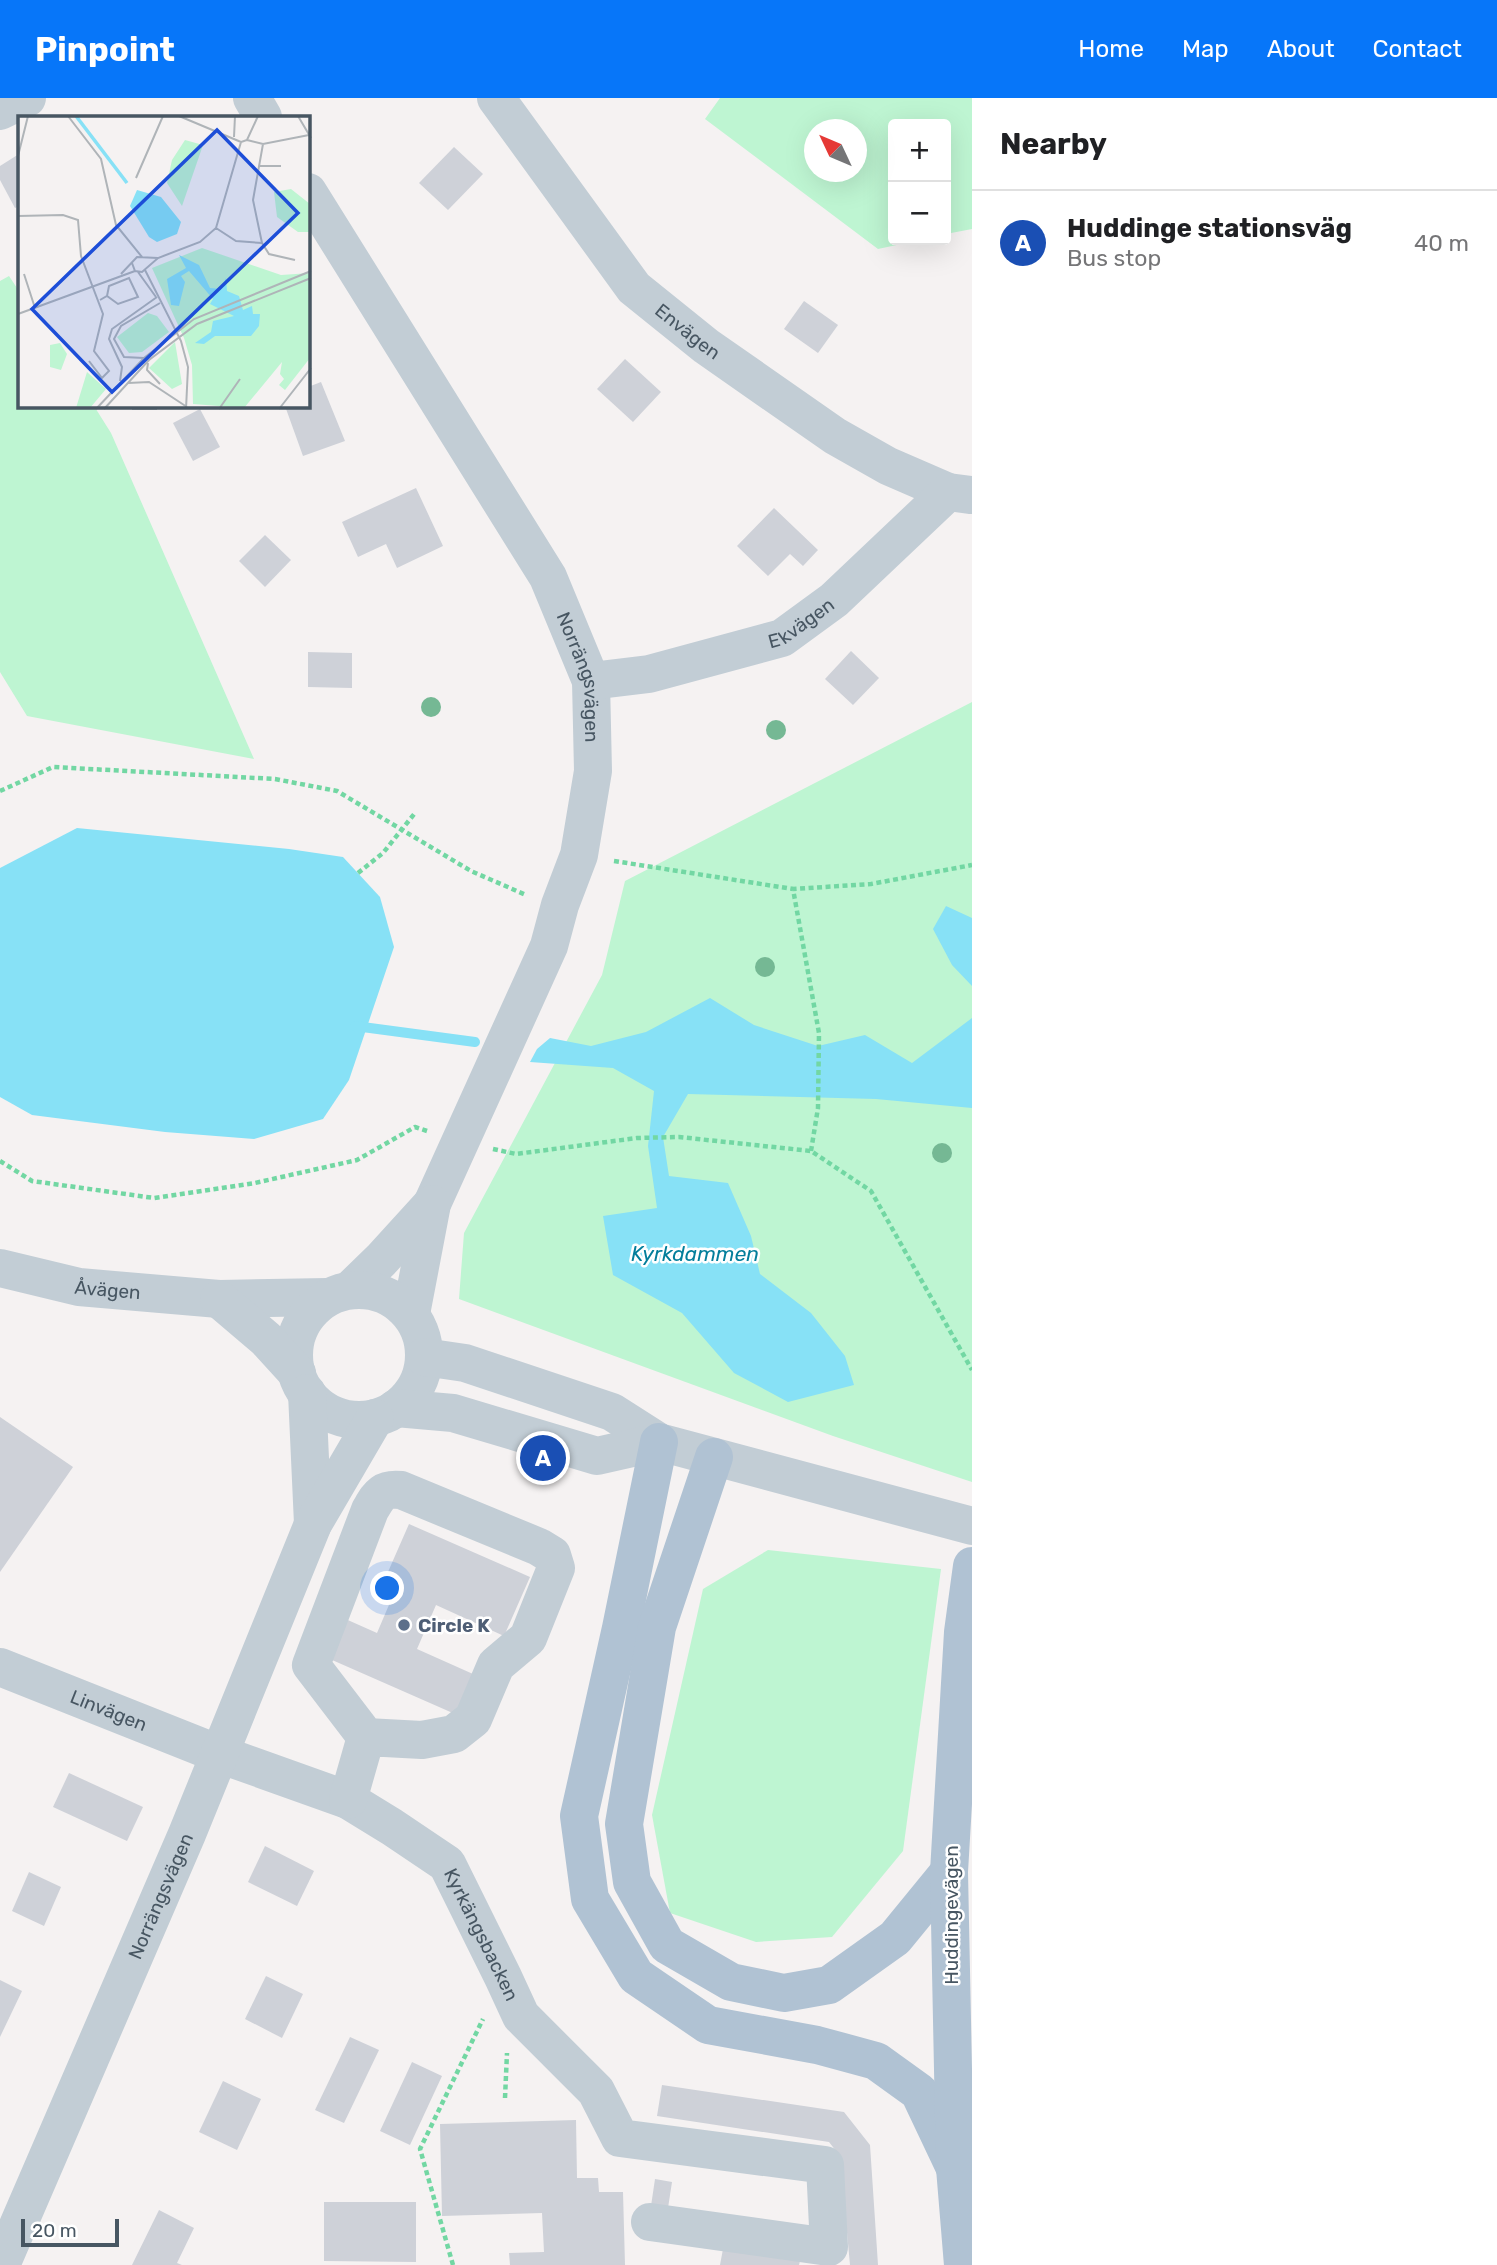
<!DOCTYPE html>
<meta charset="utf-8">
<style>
body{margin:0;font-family:Rubik,sans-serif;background:#f2f2f2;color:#202124}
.controls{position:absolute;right:21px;top:21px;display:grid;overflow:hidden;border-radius:7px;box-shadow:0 7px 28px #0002}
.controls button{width:63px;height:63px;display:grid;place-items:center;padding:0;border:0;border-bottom:2px solid #e0e0e0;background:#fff;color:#202124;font:35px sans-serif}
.compass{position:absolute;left:804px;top:21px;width:63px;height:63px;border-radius:50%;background:#fff;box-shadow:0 7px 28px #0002;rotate:314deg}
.scale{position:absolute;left:21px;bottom:18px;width:98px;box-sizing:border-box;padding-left:7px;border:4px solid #475662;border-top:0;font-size:19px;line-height:24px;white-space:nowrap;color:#475662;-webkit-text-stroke:5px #fff;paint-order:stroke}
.you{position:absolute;left:388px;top:1491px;width:24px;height:24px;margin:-18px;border:5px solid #fff;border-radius:50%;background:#1a73e8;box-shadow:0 0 0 10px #1a73e833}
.badge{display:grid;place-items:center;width:46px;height:46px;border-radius:50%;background:#0776f9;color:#fff;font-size:23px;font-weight:700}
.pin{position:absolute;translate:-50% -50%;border:4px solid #fff;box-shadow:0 2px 7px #0006}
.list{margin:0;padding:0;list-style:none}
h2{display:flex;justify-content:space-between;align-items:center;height:91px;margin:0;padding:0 28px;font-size:30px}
h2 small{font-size:23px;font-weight:400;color:#757577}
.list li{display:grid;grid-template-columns:46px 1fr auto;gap:21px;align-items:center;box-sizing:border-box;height:105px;padding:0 28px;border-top:2px solid #e0e0e0}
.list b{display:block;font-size:26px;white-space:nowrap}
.list p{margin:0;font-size:23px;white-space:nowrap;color:#757577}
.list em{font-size:23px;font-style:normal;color:#757577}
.map{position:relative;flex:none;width:972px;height:2167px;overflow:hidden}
header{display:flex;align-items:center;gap:42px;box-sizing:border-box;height:98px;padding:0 35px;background:#0776f9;color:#fff}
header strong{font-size:33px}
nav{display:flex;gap:38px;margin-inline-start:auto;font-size:24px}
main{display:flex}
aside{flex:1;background:#fff}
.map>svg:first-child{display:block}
.green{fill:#bef5d2;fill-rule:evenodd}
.water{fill:#87e1f6}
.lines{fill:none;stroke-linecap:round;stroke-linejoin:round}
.stream{stroke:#87e1f6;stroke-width:10}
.building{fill:#ced1d8}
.path{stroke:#72d7a3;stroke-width:4.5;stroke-dasharray:5 3.5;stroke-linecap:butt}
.minor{stroke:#c2cdd5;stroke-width:38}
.major{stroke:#b0c2d3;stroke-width:38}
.tree{fill:#75b894}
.service-dot{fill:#5c6f8a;stroke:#fff;stroke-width:2.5}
.labels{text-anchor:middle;stroke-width:5;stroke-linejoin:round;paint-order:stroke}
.street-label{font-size:19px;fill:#475662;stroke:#fff}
.service-label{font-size:19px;font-weight:bold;fill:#4e5e75;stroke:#fff;text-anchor:start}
.water-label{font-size:21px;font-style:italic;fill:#037e9b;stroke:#fff}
.inset-river{fill:none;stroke:#87e1f6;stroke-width:3.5}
.inset-road{fill:none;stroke:#afb4b8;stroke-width:2}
.view{fill:#1d4ed8;fill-opacity:0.15;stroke:#1d4ed8;stroke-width:3.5}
.inset-edge{fill:none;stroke:#475662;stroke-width:3.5}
</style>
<header>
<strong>Pinpoint</strong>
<nav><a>Home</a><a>Map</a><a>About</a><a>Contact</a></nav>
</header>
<main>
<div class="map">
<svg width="972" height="2167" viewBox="0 0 972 2167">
<rect width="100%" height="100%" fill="#f5f2f2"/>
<g class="green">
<path d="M720,0H972V131L946,136V26H893V142H920L878,151L705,21ZM814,32H856V74H814Z"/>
<path d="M9,178L19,193V308H94L111,335L254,661L27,618L0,574V183Z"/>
<path d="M972,604V1384L833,1338L459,1201L464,1135L602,877L625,783Z"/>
<path d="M768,1452L941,1471L903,1753L832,1839L756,1844L670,1815L652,1717L703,1491Z"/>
</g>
<g class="water">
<path d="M77,730L289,751L343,759L380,799L394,849L349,982L323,1021L254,1041L165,1034L32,1017L0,999V770Z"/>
<path d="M946,808L972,820V888L952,867L933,831Z"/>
<path d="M710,900L754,927L818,948L865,937L912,965L972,920V1010L876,1001L688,996L663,1039L669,1078L728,1085L751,1138L760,1176L811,1215L845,1258L854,1287L788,1304L734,1275L682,1215L613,1177L603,1118L657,1110L648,1048L654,993L613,970L530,964L537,951L550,940L591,948L646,934Z"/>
</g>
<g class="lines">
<path class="stream" d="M355,928L475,944"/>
</g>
<g class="building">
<path d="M454,49L483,76L448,112L419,85Z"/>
<path d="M19,56V108L15,110L0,82V68Z"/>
<path d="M804,203L838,227L818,255L784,231Z"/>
<path d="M625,261L661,294L633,324L597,291Z"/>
<path d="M321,284L345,343L303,358L285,308H308V289Z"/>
<path d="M200,311L220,349L193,363L173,325Z"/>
<path d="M416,390L443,448L397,470L386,446L358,459L342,424Z"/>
<path d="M774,410L818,452L803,468L790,456L768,478L737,448Z"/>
<path d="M265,437L291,462L265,489L239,463Z"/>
<path d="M851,553L879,580L853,607L825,581Z"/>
<path d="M308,554L352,555V590L308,589Z"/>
<path d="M0,1319L73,1369L0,1474Z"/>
<path d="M409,1426L530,1479L504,1538L436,1507L417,1551L473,1576L455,1616L323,1558L341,1519L377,1535L397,1488L384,1483Z"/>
<path d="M69,1675L143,1709L127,1743L53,1709Z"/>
<path d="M265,1748L314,1773L297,1808L248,1784Z"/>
<path d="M29,1774L61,1789L44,1828L12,1813Z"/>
<path d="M266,1878L303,1896L282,1940L245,1921Z"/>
<path d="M0,1882L22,1893L0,1939Z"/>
<path d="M350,1939L379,1952L344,2025L315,2012Z"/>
<path d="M412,1964L442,1978L410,2047L380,2033Z"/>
<path d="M223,1983L261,2001L237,2052L199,2034Z"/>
<path d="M662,1987L844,2014L870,2047L878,2167H850L840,2058L829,2044L657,2018Z"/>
<path d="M576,2022L577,2080H598L599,2094H623L625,2167H510L509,2155L544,2154L542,2115L442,2118L440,2026Z"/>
<path d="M655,2081L672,2084L668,2110L651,2108Z"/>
<path d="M324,2104H416V2164L324,2163Z"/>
<path d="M159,2112L194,2130L177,2165L182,2167H132Z"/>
<path d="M723,2151L800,2163L799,2167H720Z"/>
</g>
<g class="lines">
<g class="path">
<path d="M0,693L53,669L275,681L337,693L471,773L526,797"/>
<path d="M614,763L793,791"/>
<path d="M358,775L383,755L415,715"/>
<path d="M493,1051L516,1056L637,1040L679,1039L811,1053L871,1093L972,1272"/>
<path d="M811,1053L818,1010L819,935L793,791L871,786L972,767"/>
<path d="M0,1063L32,1083L154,1100L255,1085L357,1062L415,1029L427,1033"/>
<path d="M505,2000L507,1955"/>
<path d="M453,2167L420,2051L483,1921"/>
</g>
<g class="minor">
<path d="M252,0L263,19"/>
<path id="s1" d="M496,0L634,190L706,248L835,338L888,368L948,394"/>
<path d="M0,13L27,0"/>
<path id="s2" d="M308,94L548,479L591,583L593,673L579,757L560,807L549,848L432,1106L411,1216"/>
<path id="s3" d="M591,583L649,576L782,540L834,502L948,394L970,397"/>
<path id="s4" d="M0,1170L79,1189L219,1201L328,1199"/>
<path d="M350,1192L381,1162L432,1106"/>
<circle cx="359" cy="1257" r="65"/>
<path d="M219,1201L266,1241L297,1275"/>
<path d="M424,1259L465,1265L612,1314L659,1344L972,1428"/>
<path d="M307,1295L313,1426"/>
<path d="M396,1310L453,1315L597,1358L659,1344"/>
<path id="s5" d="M0,1569L219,1656L348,1702L392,1729L447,1766L503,1879L521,1918L596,1993L620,2040L825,2067L829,2149L650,2124"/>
<path d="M348,1702L366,1639L422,1642L454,1636L473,1621L496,1567L528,1540L556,1470L552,1457L539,1449L401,1392C382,1390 379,1397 370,1412L311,1567L366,1639"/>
<path id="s6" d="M1,2167L187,1736L313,1426L375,1320"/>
</g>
<g class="major">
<path d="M659,1344L621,1530L579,1718L590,1801L636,1878L708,1927L817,1947L876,1963L919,1994L955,2070"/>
<path d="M714,1359L657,1529L624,1726L632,1784L667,1847L731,1884L784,1895L829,1887L895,1840L949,1774"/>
<path d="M963,2167L955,2070L949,1774L963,1534L972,1468"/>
</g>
</g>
<g class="tree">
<circle cx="431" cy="609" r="10"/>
<circle cx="776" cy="632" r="10"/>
<circle cx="765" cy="869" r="10"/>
<circle cx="942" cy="1055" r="10"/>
</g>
<circle class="service-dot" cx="404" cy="1527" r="7"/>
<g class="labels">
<g class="street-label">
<text dy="7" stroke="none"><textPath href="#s1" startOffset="304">Envägen</textPath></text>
<text dy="7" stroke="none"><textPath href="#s3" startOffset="220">Ekvägen</textPath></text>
<text dy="7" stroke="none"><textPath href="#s2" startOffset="560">Norrängsvägen</textPath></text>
<text dy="7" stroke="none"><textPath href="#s4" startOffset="110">Åvägen</textPath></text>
<text dy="7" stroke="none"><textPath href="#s5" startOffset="117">Linvägen</textPath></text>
<text dy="7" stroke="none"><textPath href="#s6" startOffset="402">Norrängsvägen</textPath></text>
<text transform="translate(951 1817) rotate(-90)" y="7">Huddingevägen</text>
<text dy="7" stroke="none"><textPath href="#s5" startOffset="569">Kyrkängsbacken</textPath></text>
</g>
<g class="service-label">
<text x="418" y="1534">Circle K</text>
</g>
<g class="water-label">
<text x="695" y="1163">Kyrkdammen</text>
</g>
</g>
<g transform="translate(18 18)">
<rect width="292" height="292" fill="#f5f2f2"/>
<path d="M167,24L185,29L164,90L149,67L154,44ZM273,73L292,88V116H280L259,101L256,76ZM184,132L263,159L292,157V242L267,274L261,269L266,263L262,258L264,246L226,292L175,288L174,249L166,222L134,152ZM130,197L139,200L151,216L124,236L111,237L99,221ZM157,226L164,268L154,273L131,252ZM42,227L49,238L43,254L32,251V229ZM69,256L88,273L72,292H58Z" fill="#bef5d2"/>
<path d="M119,74L143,81L163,106L159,118L139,126L131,121L112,90ZM161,139L181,149L192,172L203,173L208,162L209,175L221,180L225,194L234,190L235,198H242L241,210L233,220H197L186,228L177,227L193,216L195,205L216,200L192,188L195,183L171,155L163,160L167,166L161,190L153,189L149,163L168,152Z" fill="#87e1f6"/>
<path class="inset-river" d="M58,0L109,67"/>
<path class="inset-road" d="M50,0L83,43L98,109L124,141M161,0L223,26M280,0L293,22M216,21L217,0M229,24L245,28L291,19M0,40L10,0M241,50H263M118,62L145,0M0,100L45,99L60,104L63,140L85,198L76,235L91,255L84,262L71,245M198,112L218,125L244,127L251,138L277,144M244,127L235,84L245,28M114,147L117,155L124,156L140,142L182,126L198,112L223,26L229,24L240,0M127,154L163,225L170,251L168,293M120,156L138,181M6,158L17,192M103,158L119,141L140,142M82,184L89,180L100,188L120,181L111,162L91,170L89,180M0,198L117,155M126,242L106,241L96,223L103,210L142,187M130,247L129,254L142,268M102,265L104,251L91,223L94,213L139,181M110,267L131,266L169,291M78,293L126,242L176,203L293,155M86,293L131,244L179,208L293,162M114,293H139M201,293L222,263M261,293L293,252"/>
<path class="view" d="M199,14L280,97L94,276L14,193Z"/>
<rect width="292" height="292" class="inset-edge"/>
</g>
</svg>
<div class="controls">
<button>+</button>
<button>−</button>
</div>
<svg class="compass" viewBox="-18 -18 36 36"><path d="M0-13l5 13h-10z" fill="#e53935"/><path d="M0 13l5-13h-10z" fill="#757577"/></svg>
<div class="scale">20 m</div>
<div class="you"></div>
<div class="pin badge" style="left:543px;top:1360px;background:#1a4fb4">A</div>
</div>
<aside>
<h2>Nearby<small></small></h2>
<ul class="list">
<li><span class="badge" style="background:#1a4fb4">A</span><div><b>Huddinge stationsväg</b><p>Bus stop</p></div><em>40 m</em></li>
</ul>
</aside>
</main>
